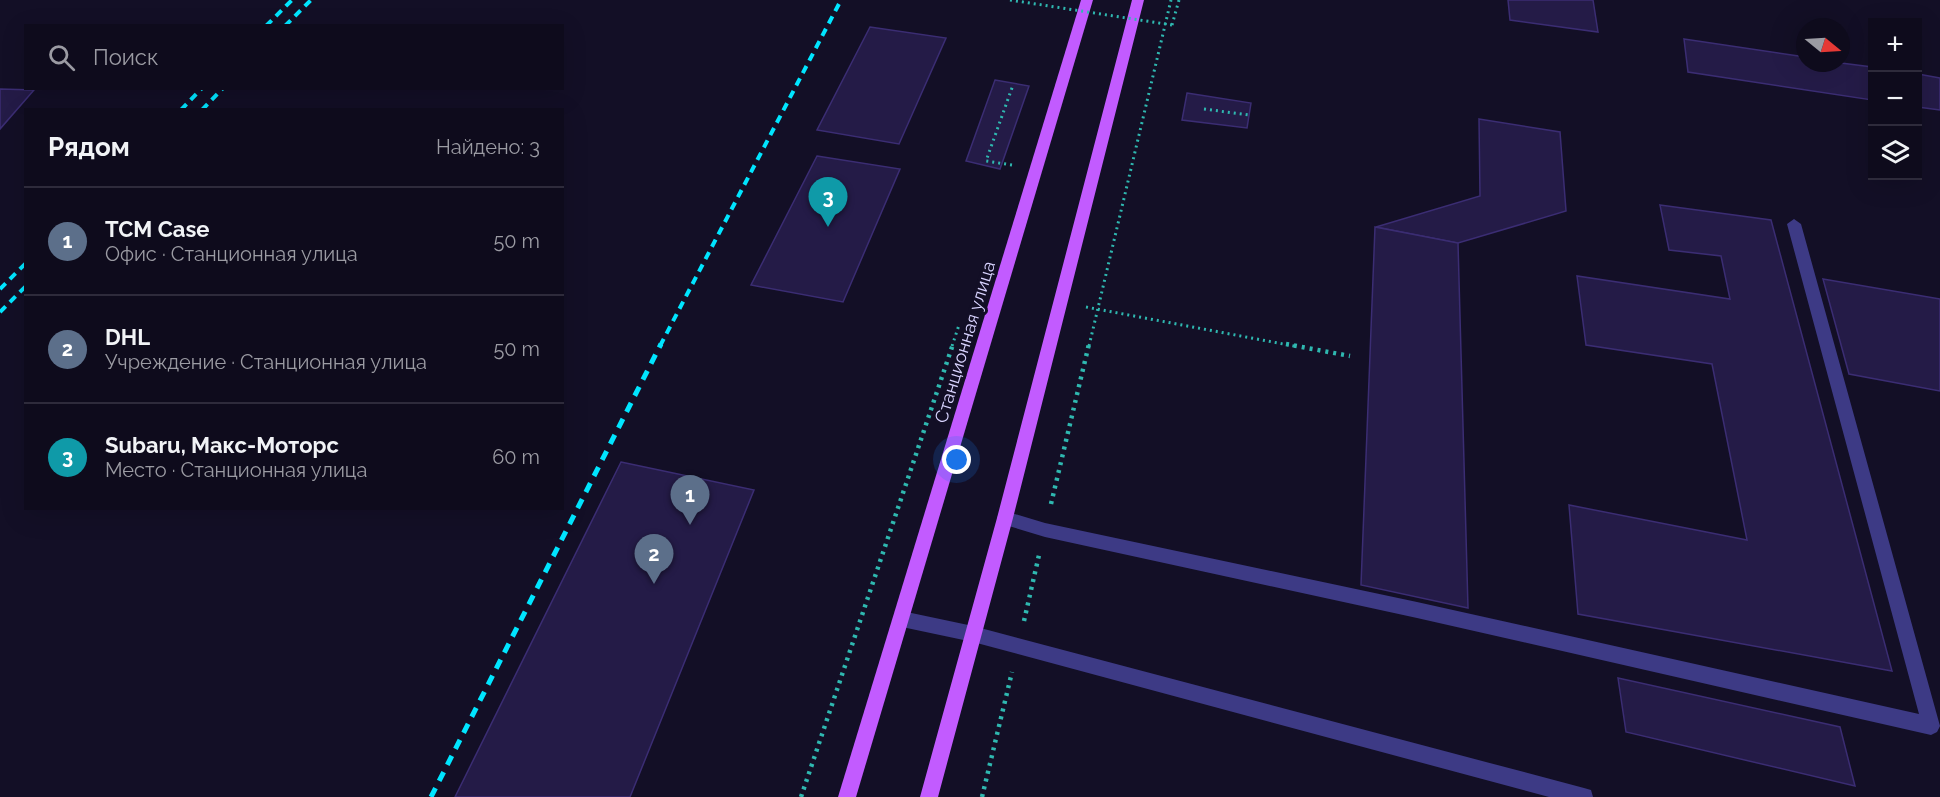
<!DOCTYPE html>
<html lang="ru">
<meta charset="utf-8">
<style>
body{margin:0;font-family:Raleway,sans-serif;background:#1c1929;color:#f1f3f6}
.controls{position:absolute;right:18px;top:18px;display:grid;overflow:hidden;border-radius:0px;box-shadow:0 6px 24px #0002}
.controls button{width:54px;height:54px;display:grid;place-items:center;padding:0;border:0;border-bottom:2px solid #2e2b3b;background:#0e0b1c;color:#f1f3f6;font:30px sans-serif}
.compass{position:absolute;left:1796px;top:18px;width:54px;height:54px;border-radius:50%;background:#0e0b1c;box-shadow:0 6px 24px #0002;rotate:108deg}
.you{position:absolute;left:957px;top:460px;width:21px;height:21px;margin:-15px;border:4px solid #fff;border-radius:50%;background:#1a73e8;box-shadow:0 0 0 9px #1a73e833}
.badge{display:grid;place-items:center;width:39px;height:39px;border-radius:50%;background:#00e5ff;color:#fff;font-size:20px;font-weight:700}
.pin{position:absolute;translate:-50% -50px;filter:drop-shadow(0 2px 3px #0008)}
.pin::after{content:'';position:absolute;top:32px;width:21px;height:18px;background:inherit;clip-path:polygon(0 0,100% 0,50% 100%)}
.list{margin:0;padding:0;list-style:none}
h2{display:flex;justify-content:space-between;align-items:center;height:78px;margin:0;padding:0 24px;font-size:26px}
h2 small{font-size:20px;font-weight:400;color:#9b9ba3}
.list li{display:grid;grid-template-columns:39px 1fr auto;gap:18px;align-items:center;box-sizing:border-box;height:108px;padding:0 24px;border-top:2px solid #2e2b3b}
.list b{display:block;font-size:22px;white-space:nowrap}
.list p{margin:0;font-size:20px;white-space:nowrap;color:#9b9ba3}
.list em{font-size:20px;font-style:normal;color:#9b9ba3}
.icon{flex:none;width:33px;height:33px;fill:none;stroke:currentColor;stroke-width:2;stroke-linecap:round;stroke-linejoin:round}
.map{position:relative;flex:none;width:1940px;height:797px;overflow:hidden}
.search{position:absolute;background:#0e0b1c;box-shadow:0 6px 24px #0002;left:24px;top:24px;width:540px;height:66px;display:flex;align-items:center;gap:15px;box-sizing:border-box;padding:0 21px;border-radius:0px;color:#9b9ba3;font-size:22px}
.panel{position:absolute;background:#0e0b1c;box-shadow:0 6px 24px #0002;left:24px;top:108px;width:540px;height:402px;border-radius:0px}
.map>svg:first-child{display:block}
.building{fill:#241b47;stroke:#3b2d73;stroke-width:1.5}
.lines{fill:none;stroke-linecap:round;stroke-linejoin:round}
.path-far1{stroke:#2fb8b0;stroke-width:3;stroke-dasharray:2 4;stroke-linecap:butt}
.path{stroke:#2fb8b0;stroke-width:4.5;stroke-dasharray:3 5;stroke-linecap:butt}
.lane{fill:#3d3a85;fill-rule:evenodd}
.primary{fill:#c25bff;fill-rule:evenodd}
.rail-far1{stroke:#00e5ff;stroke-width:4;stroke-dasharray:8 6;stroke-linecap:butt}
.rail{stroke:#00e5ff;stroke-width:5;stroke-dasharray:10 8;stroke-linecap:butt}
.path-bridge{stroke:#2fb8b0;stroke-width:3;stroke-dasharray:2 4;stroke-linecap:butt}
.labels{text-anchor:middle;stroke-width:6;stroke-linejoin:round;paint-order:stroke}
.street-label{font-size:18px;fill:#d9d4ff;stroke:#130f26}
</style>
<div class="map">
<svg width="1940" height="797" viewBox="0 0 1940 797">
<rect width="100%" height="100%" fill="#130f26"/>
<g class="building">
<path d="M1508,0H1593L1598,32L1510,20Z"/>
<path d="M870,27L946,38L899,144L817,130Z"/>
<path d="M1684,39L1805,57V63H1841L1872,67V100L1688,72Z"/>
<path d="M1918,74L1940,78V110L1918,107Z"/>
<path d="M995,80L1029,86L1000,169L966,161Z"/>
<path d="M0,89L34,90L0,129Z"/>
<path d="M1187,93L1251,103L1247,128L1182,120Z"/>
<path d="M1479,119L1560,132L1566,211L1458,243L1376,227L1480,196Z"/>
<path d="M817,156L900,169L843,302L751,285Z"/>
<path d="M1660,205L1771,220L1892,671L1578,614L1569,505L1747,540L1712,364L1586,345L1577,276L1730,299L1721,256L1669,250Z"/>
<path d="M1375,227L1458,243L1468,608L1361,585Z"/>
<path d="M1823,279L1940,299V391L1849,374Z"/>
<path d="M621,462L754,490L630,797H455Z"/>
<path d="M1618,678L1840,727L1855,786L1626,732Z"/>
</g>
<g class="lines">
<g class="path-far1">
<path d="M1172,25L1179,0"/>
<path d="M1204,109L1249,115"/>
<path d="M1012,165L986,161L1013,85"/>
<path d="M1086,307L1294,346"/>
<path d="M952,346L959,325"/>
<path d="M1089,346L1171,0"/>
</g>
<g class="path">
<path d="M1286,344L1350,356"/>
<path d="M1051,504L1089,344"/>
<path d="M1024,621L1039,555"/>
<path d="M801,797L953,344"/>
<path d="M982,797L1012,672"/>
</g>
<g class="lane">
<path d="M1794,219L1801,224L1940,726L1937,732L1931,735L1417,618L1045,537L999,523L997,518L999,513L1005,511L1045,523L1417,602L1919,714L1787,224Z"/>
<path d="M902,611L973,626L1584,788L1591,790L1593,797H1549L973,642L902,627L896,625L893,619L896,613Z"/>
</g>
<g class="primary">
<path d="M1081,0H1093L856,797H838Z"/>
<path d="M1132,0H1144L1013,518L938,797H920L997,518Z"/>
</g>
<g class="rail-far1">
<path d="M266,26L292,0"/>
<path d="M285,26L311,0"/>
<path d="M181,110L202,88"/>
<path d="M202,110L223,88"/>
<path d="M0,289L26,263"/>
<path d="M0,312L26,286"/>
<path d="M660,346L841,0"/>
</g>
<path class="rail" d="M431,797L661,344"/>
<path class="path-bridge" d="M1010,0L1172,25"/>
</g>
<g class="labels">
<g class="street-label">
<text transform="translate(965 342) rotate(-73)" y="6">Станционная улица</text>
</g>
</g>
</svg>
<div class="controls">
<button>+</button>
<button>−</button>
<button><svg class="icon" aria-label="layers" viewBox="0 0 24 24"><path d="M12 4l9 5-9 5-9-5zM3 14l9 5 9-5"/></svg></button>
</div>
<svg class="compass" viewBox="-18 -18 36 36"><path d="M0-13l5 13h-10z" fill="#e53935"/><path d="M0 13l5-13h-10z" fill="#9b9ba3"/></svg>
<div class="you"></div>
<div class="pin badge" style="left:690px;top:525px;background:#5c6f8a">1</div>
<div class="pin badge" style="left:654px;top:584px;background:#5c6f8a">2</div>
<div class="pin badge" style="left:828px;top:227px;background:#0f9aa8">3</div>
<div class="search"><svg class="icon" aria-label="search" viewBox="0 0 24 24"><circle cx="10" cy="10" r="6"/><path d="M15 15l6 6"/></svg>Поиск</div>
<section class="panel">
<h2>Рядом<small>Найдено: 3</small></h2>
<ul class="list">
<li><span class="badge" style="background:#5c6f8a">1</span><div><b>ТСМ Case</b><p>Офис · Станционная улица</p></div><em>50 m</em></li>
<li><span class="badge" style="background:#5c6f8a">2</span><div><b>DHL</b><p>Учреждение · Станционная улица</p></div><em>50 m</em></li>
<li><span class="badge" style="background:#0f9aa8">3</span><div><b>Subaru, Макс-Моторс</b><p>Место · Станционная улица</p></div><em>60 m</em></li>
</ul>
</section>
</div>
